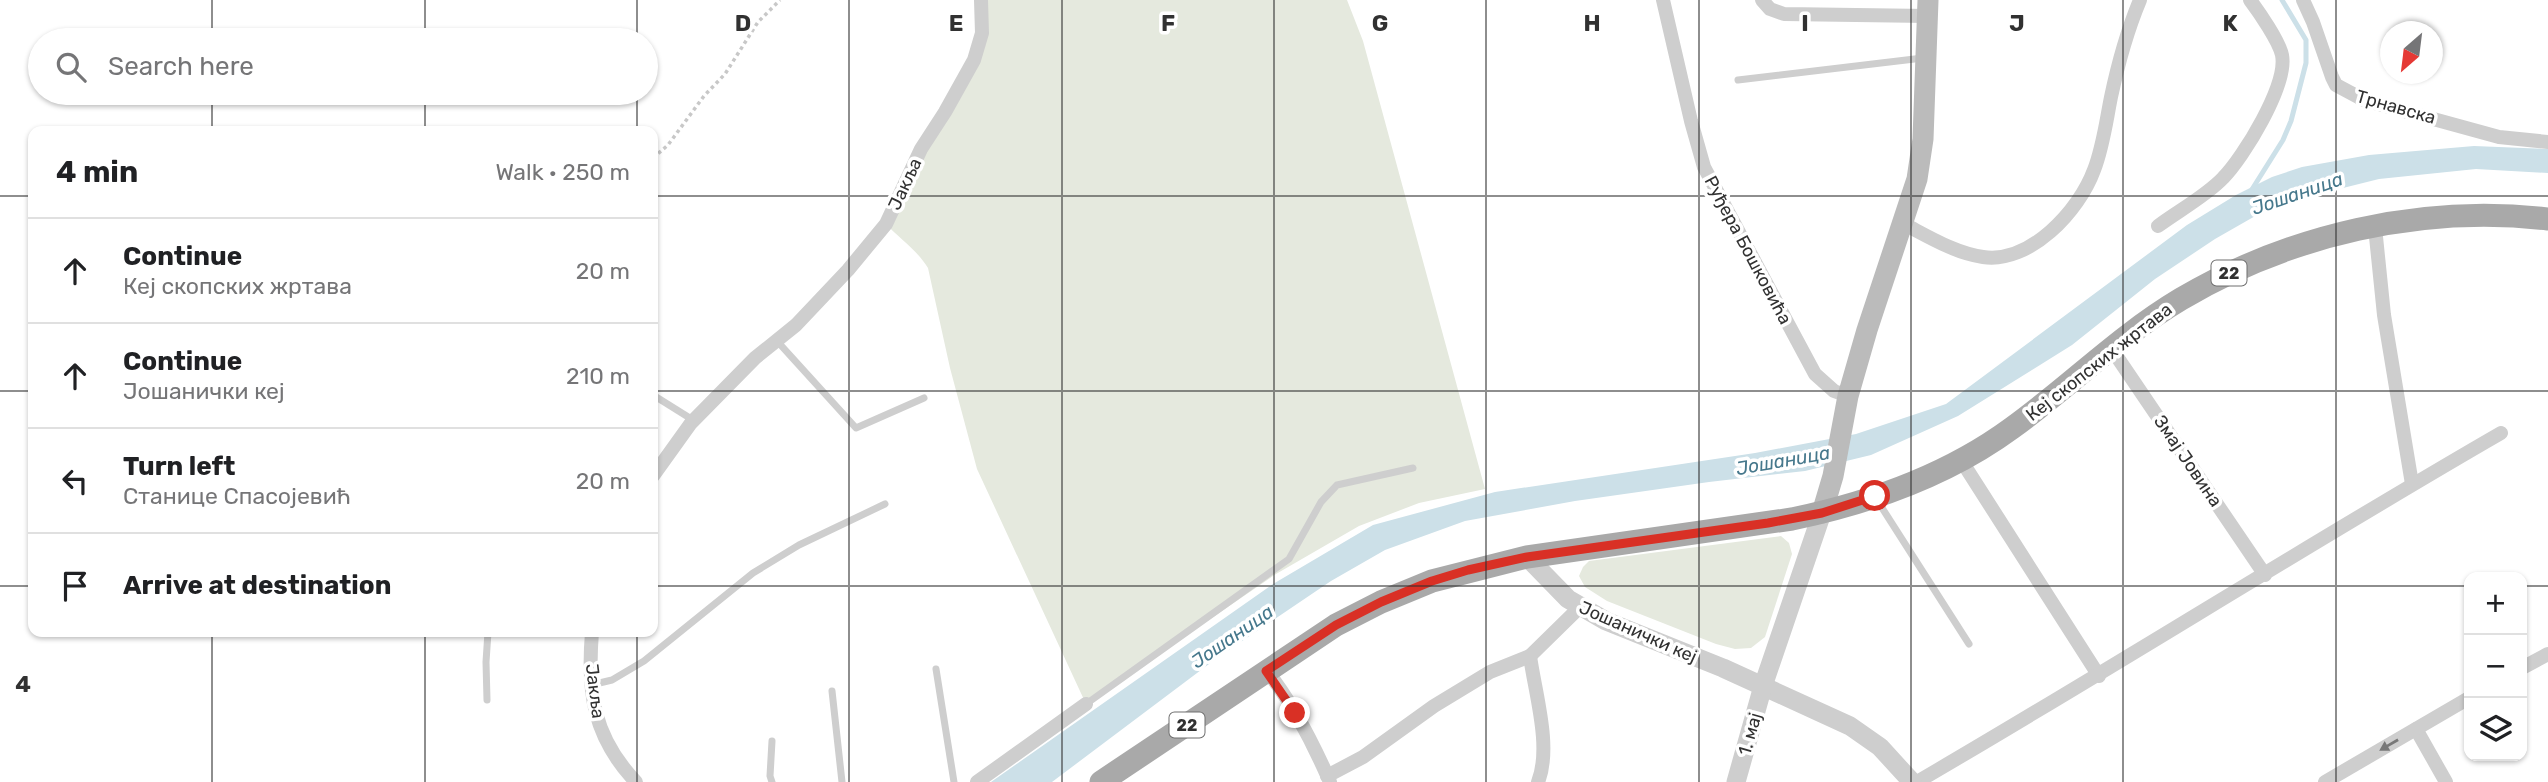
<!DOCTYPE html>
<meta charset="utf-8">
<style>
body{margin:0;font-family:Rubik,sans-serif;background:#f6f6f6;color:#202124}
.controls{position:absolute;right:21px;bottom:21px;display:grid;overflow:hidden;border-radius:14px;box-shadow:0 2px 5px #0004}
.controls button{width:63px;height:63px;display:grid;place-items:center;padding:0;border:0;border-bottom:2px solid #e0e0e0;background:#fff;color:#202124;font:35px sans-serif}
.compass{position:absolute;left:2380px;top:21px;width:63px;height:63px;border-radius:50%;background:#fff;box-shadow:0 2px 5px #0004;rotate:208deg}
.stop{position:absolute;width:21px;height:21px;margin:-16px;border:5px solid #d93025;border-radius:50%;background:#fff}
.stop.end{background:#d93025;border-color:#fff;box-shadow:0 2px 7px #0008}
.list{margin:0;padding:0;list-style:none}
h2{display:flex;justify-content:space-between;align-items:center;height:91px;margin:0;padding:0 28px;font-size:30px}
h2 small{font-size:23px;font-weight:400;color:#757577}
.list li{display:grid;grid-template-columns:46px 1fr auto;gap:21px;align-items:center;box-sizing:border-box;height:105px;padding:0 28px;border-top:2px solid #e0e0e0}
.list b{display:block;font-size:26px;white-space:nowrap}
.list p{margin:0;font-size:23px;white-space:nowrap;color:#757577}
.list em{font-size:23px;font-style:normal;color:#757577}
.icon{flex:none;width:38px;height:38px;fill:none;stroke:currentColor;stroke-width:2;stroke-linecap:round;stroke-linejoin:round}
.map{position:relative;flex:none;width:2548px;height:782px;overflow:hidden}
.search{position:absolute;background:#fff;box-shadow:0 2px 5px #0004;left:28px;top:28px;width:630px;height:77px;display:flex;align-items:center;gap:18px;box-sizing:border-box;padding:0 24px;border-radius:38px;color:#757577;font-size:26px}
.panel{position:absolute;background:#fff;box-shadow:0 2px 5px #0004;left:28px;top:126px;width:630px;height:511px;border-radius:14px}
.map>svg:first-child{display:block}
.green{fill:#e5e9de}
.water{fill:#cce0e8}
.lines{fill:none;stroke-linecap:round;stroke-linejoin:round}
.stream{stroke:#cce0e8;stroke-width:5}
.path{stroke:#c8c8c8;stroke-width:3.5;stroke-dasharray:3.5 3.5;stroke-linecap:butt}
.service{stroke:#cecece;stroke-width:7}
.minor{stroke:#cecece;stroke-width:14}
.tertiary{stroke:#cecece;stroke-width:19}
.secondary{stroke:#bbb;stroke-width:21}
.primary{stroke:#a9a9a9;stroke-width:23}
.oneway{fill:#787878}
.route{stroke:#d93025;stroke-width:9}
.grid{fill:none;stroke:#313131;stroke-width:2;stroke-opacity:0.55}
.labels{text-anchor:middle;stroke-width:7;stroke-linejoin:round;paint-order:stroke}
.shield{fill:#fff;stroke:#6f6f6f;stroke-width:2}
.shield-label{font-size:16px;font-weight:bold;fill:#313131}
.street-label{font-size:18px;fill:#313131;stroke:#fff}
.water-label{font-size:19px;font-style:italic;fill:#46788c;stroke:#fff}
.grid-label{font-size:23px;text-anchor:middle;font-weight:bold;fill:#313131;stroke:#fff;stroke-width:7;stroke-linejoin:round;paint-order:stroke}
</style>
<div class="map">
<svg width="2548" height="782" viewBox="0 0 2548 782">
<rect width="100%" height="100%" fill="#fff"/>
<g class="green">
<path d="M981,0H1347L1363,41L1485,489L1419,503L1359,526L1276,574L1086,704L977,469L950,368L928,268C917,250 900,239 886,224L974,60Z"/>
<path d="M1781,536L1789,543L1792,554L1765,637L1751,648L1735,649L1716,644L1607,601L1585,587L1579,576L1583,567L1589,561Z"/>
</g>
<path class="water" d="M2474,146L2548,149V173L2476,169L2379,179L2303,198L2264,211L2215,239L2155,279L2072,345L1958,416L1871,455L1805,471L1709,482L1575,501L1465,521L1385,550L1331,581L1217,658L1052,782H991L1273,584L1373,525L1495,492L1755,453L1856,434L1946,404L2187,225L2236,195L2272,177L2302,167L2369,155Z"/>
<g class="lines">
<path class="stream" d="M2251,191L2283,140L2291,121L2306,63V40L2282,0"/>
<path class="path" d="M653,158L668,145L704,96L725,74L758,22L780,0"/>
<g class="service">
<path d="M1738,80L1923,58"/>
<path d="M777,341L856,428L924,398"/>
<path d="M653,395L693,420"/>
<path d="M1877,500L1969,644"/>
<path d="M936,669L954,782"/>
<path d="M591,685L612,680L644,661L753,573L799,545L885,504"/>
<path d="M832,691L842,782"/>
<path d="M487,700L486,662L488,632"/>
<path d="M1086,704L1289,559L1321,502L1337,485L1413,468"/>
<path d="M772,741L770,776L772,782"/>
</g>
<g class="minor">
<path d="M1663,0L1691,121L1704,167L1815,374L1834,391L1848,396"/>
<path d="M1762,0L1770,9L1784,14L1928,16"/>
<path d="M2303,0L2313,22L2332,77L2336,85L2364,100L2499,137L2548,142"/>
<path d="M1904,224C1929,237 1955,253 1983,257C2030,264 2079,211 2094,170C2103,147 2106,122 2111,97C2118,64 2127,31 2140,0"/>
<path d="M2158,226C2178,211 2206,196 2223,178C2243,158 2288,85 2282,55C2279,41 2259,12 2250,0"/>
<path d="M2375,227L2384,315L2412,484"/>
<path d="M2111,348L2265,575"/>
<path d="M1961,460L2099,676"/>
<path d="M653,476L691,423L755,358L796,325L848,270L886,224L921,149L945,112L974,60L982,33L981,0"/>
<path d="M592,632C587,692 593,737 636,782"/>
<path d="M1530,656C1535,693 1552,747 1538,782"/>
<path d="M2522,668L2548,654"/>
<path d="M1267,671C1294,705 1313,743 1330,782"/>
<path d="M2416,729L2446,782"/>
<path d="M1327,776L1363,757L1434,706L1490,672L1530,656L1580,607"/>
<path d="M977,782L1086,704"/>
<path d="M1917,782C2113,668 2305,546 2501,433"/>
<path d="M2325,782L2469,698"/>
</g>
<g class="tertiary">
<path d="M1527,557L1568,599L1606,621L1723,668L1850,726L1880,747L1912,782"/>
<path d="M1736,782L1763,686L1822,513"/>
</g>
<path class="secondary" d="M1822,513L1833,476L1848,396L1867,330L1917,179L1923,139L1928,0"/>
<path class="primary" d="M1101,782L1336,625L1381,602L1432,581L1527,557L1792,519C1869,503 1948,475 2012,428C2069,387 2119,336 2181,299C2289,235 2422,204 2548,219"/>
</g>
<defs><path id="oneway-solid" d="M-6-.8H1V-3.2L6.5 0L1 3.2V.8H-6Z" transform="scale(1.75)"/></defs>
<use class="oneway" href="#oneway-solid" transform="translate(2389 745) rotate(150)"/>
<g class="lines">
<path class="route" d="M1295,713L1266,671L1336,625L1381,602L1432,581L1468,570L1527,557L1768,523L1822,513L1875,496"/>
</g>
<path class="grid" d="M212,0V40M425,0V40M637,0V40M849,0V782M1062,0V782M1274,0V782M1486,0V782M1699,0V782M1911,0V782M2123,0V782M2336,0V782M212,93V131M425,93V131M637,93V131M0,196H33M653,196H2548M0,391H33M653,391H2548M0,586H33M653,586H2469M2522,586H2548M212,632V782M425,632V782M637,632V782"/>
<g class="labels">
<g class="shield">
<rect x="2211.5" y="260.5" width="35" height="25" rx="5"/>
<rect x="1169.5" y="712.5" width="35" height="25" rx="5"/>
</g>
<g class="shield-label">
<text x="2229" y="279">22</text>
<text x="1187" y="731">22</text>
</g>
<g class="street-label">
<text transform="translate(2396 107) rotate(16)" y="6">Трнавска</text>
<text transform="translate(905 184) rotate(-65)" y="6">Јакља</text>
<text transform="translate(1748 250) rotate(62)" y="6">Руђера Бошковића</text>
<text transform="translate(2099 362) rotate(-38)" y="6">Кеј скопских жртава</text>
<text transform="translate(2188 461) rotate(56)" y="6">Змај Јовина</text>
<text transform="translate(1638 632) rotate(24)" y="6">Јошанички кеј</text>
<text transform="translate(595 691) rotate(83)" y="6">Јакља</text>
<text transform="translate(1750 734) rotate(-74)" y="6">1. мај</text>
</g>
<g class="water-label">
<text transform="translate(2297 193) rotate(-19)" y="7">Јошаница</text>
<text transform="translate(1783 460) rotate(-10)" y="7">Јошаница</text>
<text transform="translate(1232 636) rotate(-35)" y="7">Јошаница</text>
</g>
</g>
<g class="grid-label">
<text x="743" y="31">D</text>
<text x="956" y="31">E</text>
<text x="1168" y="31">F</text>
<text x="1380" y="31">G</text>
<text x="1592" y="31">H</text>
<text x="1805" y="31">I</text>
<text x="2017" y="31">J</text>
<text x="2230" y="31">K</text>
<text x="23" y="692">4</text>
</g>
</svg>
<div class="controls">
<button>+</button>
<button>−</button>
<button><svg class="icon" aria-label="layers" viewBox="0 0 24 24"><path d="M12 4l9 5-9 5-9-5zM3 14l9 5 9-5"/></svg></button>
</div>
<svg class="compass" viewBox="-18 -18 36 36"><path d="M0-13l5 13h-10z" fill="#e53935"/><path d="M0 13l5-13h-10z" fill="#757577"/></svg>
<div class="stop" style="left:1875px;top:496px"></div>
<div class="stop end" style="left:1295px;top:713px"></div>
<div class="search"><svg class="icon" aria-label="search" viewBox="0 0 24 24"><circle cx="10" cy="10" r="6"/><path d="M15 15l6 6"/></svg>Search here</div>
<section class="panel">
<h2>4 min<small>Walk · 250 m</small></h2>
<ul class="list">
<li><svg class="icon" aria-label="ahead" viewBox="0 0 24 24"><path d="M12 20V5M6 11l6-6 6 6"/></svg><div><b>Continue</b><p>Кеј скопских жртава</p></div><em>20 m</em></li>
<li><svg class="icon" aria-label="ahead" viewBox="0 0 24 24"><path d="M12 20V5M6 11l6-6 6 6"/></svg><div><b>Continue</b><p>Јошанички кеј</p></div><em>210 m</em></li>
<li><svg class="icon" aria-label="left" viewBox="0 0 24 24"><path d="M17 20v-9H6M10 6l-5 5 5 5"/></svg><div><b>Turn left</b><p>Станице Спасојевић</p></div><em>20 m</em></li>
<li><svg class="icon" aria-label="arrive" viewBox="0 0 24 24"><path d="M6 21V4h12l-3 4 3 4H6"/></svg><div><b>Arrive at destination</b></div></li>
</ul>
</section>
</div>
